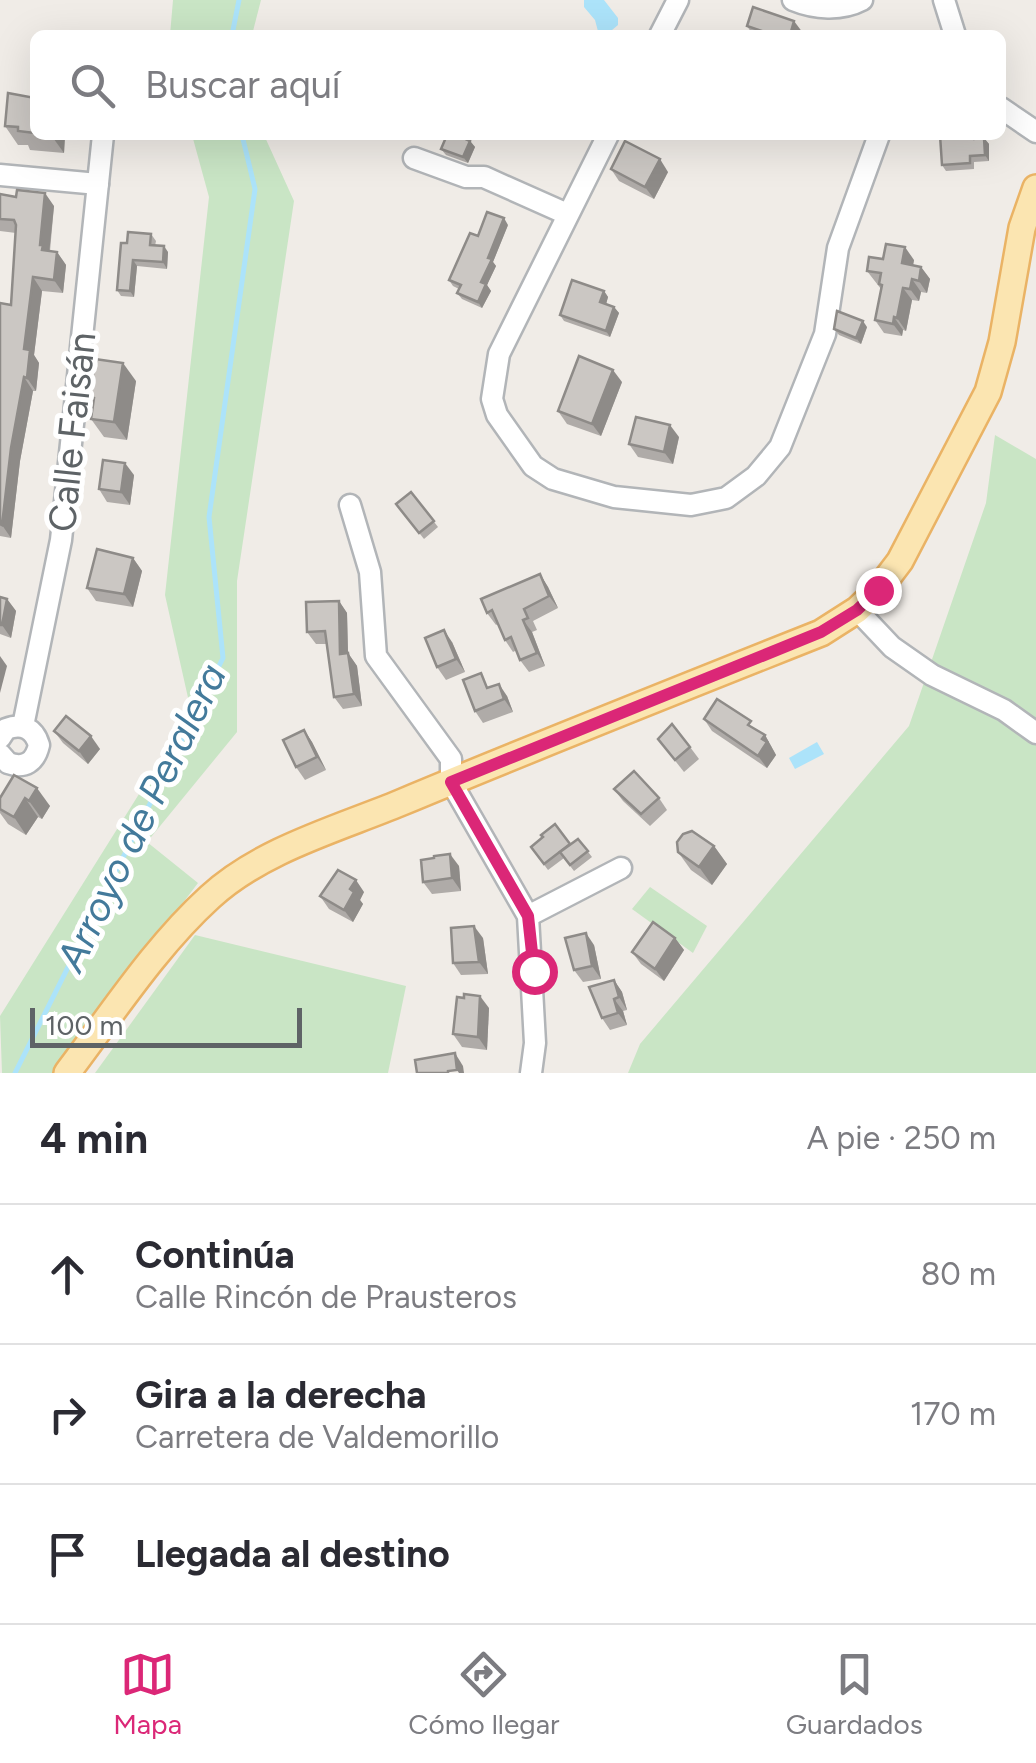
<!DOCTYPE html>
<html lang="es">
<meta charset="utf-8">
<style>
body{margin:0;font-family:Figtree,sans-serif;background:#f2f2f3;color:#2b2b33}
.scale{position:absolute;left:30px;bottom:25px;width:272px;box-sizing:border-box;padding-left:10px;border:5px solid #5e6366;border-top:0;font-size:28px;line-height:35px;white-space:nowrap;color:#5e6366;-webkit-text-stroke:8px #fff;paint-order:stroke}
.stop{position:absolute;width:30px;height:30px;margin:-22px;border:8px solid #db2777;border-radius:50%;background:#fff}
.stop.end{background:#db2777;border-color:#fff;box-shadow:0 2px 10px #0008}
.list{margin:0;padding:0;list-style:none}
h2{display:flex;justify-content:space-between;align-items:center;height:130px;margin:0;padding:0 40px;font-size:42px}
h2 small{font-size:32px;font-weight:400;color:#7c7c81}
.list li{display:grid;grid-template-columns:65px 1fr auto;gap:30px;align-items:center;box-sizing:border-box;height:140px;padding:0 40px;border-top:2px solid #e1e1e2}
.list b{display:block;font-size:38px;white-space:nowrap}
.list p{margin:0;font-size:32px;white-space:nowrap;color:#7c7c81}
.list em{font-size:32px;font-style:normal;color:#7c7c81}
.icon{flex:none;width:55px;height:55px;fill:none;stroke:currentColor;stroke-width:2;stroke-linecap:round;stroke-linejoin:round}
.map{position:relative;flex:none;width:1036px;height:1073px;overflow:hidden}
.search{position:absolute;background:#fff;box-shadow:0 10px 40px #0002;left:30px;right:30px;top:30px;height:110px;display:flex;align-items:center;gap:25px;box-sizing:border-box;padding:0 35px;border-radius:15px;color:#7c7c81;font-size:38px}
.sheet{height:550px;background:#fff}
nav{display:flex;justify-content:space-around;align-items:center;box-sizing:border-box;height:140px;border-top:2px solid #e1e1e2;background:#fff;font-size:28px;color:#7c7c81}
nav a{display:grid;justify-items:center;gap:5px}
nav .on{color:#db2777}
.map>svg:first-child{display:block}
.green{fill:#c9e5c5}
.water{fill:#ace3fa}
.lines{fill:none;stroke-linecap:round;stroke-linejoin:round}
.stream{stroke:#ace3fa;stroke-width:5}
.minor-casing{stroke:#b2b5b8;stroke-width:25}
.major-casing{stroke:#eab365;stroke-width:30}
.minor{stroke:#fff;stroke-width:20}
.major{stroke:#fbe5b1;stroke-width:25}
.wall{fill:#afaba8}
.shaded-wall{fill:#8e8b88}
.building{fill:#cbc7c3;stroke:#8e8b88;stroke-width:2.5}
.route{stroke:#db2777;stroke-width:12}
.labels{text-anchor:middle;stroke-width:10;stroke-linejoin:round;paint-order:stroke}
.street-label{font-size:38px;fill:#5e6366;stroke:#fff}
.water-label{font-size:40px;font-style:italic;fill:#437a9b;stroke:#fff}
</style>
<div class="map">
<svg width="1036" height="1073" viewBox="0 0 1036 1073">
<rect width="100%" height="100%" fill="#f0ece7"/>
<g class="green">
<path d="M173,0H261L252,35H170Z"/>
<path d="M192,135H264L294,201L237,581V732L147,842L198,883L53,1073H2L0,1016L191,711L165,595L209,197Z"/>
<path d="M995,435L1036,459V1073H628L640,1044L909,726L986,503Z"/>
<path d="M650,887L707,926L693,953L632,909Z"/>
<path d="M195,935L406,986L388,1073H95Z"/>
</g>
<g class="water">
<path d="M584,0H604L618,18V25L606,35H599L595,20L584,7Z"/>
<path d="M817,742L824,754L795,769L789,758Z"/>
</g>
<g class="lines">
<g class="stream">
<path d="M232,35L239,0"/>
<path d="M15,1073L223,658L209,517L255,189L242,135"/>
</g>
<defs>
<g id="minor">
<path d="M793,0C815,9 841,11 862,0"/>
<path d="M944,0L955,35"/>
<path d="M660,35L678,0"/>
<path d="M1001,108L1036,132"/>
<path d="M608,135L499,354L492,399L497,415L533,466L553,479L614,497L691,505L726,498L756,476L780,447L825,334L838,248L879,135"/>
<path d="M414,158L466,177H484L567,214"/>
<path d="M0,175L98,184"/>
<path d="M350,505L370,572L376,656L451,759V782L528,916L535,1043L531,1073"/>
<path d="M857,610L892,647L932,675L1004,710L1036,733"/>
<path d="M23,726L61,540L103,135"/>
<path d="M0,738L6,729C22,723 34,728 39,745C35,762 25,769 8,763L0,754"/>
<path d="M528,916L621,868"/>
</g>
<path id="major" d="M67,1073C112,1014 155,947 210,897C261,850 337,829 400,803C539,745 680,689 821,633L857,610L878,590L900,561L988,392L1002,342L1022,228L1036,188"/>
</defs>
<use href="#minor" class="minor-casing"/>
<use href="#major" class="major-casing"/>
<use href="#minor" class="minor"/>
<use href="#major" class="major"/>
</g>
<g class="wall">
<path d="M747,26L803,33L802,35H753Z"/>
<path d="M35,98V135H65L64,153L30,150L28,145H18L5,126Z"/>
<path d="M940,135H978V138H984L989,144V161L974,162V169L946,171L942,165Z"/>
<path d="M470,141L475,147L468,163L446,155L441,149Z"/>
<path d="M611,169L668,172L654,199L619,181Z"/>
<path d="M0,194L54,206L50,251L57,252L66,265L63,293L42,291L34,355L39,363L36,391H33L20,461L11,538L0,536V303L11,305L16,233L0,231Z"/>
<path d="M508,225L493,262L496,266L487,285L491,291L482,308L462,299L457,293L459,289L453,286L449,280Z"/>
<path d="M151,234L156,241L155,246L168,252L167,269L137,266L134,297L121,296L117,290L127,243Z"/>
<path d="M883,259L914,260L913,265L921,267L930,279L927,293L921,292L919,301L912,300L906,331L903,330L902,336L884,333L875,320L881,289L867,271Z"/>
<path d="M604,291L608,297L606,304L614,307L619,313L610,337L564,321L560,315Z"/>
<path d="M867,327L861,344L839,335L834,329Z"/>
<path d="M136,381L127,440L104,437L91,419L94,403L90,397Z"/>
<path d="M622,382L601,436L567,424L558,411Z"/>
<path d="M679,437L673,464L638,457L629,444Z"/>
<path d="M134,475L130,505L107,502L99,489Z"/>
<path d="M411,492L438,527L424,539L396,504Z"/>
<path d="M133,558L142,571L133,607L96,601L87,588Z"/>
<path d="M540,574L548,587L558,608L533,621L537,630L532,632L545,666L529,672L520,660L517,650L513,652L505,640L498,624L496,625L487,613Z"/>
<path d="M0,597L7,599L16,611L11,638L0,634Z"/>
<path d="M339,601L347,613L348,653L357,666L362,706L343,709L334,697L326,644H316L307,632Z"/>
<path d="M452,642L465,672L446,680L437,667Z"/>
<path d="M490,687L507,696L513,712L483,723L475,711Z"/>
<path d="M704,719L757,731L765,735L776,755L767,768L712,731Z"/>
<path d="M304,730L312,742L326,770L305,780L296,767Z"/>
<path d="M54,731L100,749L88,764L63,743Z"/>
<path d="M658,739L690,747L699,759L684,772Z"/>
<path d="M14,775L50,806L42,819L38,817L26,835L8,824L0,813V798Z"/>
<path d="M614,789L659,798L667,810L650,826L623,801Z"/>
<path d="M578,839L592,857L574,871L564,858L548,870L531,847L570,844Z"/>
<path d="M714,846L727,864L712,885L691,870L678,852Z"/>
<path d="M434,858L459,866L461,891L432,894L423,882Z"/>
<path d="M364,892L360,900L363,904L353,922L329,909L320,896Z"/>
<path d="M483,938L488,974L461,975L453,963Z"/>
<path d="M675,938L684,950L664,981L641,964L632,952Z"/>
<path d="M594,945L601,979L583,982L574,970Z"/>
<path d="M614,980L622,992L627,1010L623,1011L627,1025L610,1030L602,1018Z"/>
<path d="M489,1008L487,1050L462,1047L453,1034Z"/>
</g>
<g class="shaded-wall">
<path d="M794,21L803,33L802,35H790Z"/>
<path d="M51,135H65L64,153Z"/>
<path d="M984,138L989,144V161L985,155Z"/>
<path d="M470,141L475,147L468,163L463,157Z"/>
<path d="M660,159L668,172L654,199L645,187Z"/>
<path d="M45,193L54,206L49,254L51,263L40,245Z"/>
<path d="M504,218L508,225L493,262L496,266L487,285L491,291L482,308L478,302L481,282L488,258Z"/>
<path d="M164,246L168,252L167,269L163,262Z"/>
<path d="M905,247L914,260L911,276L902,263Z"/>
<path d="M57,252L66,265L63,293L54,280Z"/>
<path d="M133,260L137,266L134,297L130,291Z"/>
<path d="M921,267L930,279L927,293L919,281Z"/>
<path d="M33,277L42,291L34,355L39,363L36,391L27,378L24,349Z"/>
<path d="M912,279L921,292L919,301L910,289Z"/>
<path d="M903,288L912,300L906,331L897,318Z"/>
<path d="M604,291L608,297L605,308L600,302Z"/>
<path d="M614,307L619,313L610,337L606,331Z"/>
<path d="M894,317L903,330L902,336L893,324Z"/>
<path d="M863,321L867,327L861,344L856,338Z"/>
<path d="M123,363L136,381L127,440L114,422Z"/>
<path d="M613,370L622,382L601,436L592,424Z"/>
<path d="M24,377L33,391L20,461L11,538L2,525L11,448Z"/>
<path d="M670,425L679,437L673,464L664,452Z"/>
<path d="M125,463L134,475L130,505L121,492Z"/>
<path d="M133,558L142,571L133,607L124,594Z"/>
<path d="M540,574L548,587L558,608L549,596Z"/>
<path d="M7,599L16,611L11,638L2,625Z"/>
<path d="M339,601L347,613L348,653L357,666L362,706L354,694L340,654Z"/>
<path d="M523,620L532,632L545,666L537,653Z"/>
<path d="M444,630L452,642L465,672L456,659Z"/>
<path d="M0,656L7,666L0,693Z"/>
<path d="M499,684L507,696L513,712L504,699Z"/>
<path d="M304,730L312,742L326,770L317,757Z"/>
<path d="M765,735L776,755L767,768L758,756Z"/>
<path d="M91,736L100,749L88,764L79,751Z"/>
<path d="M37,788L50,806L42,819L29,801Z"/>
<path d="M25,798L38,817L26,835L14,817Z"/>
<path d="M714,846L727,864L712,885L699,867Z"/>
<path d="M450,854L459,866L461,891L452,878Z"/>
<path d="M356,880L364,892L360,900L363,904L353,922L344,910L350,889Z"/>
<path d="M474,926L483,938L488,974L479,962Z"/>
<path d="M586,933L594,945L601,979L592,966Z"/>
<path d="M675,938L684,950L664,981L655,969Z"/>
<path d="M614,980L622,992L627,1010L619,997Z"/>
<path d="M480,996L489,1008L487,1050L478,1037Z"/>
<path d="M614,999L623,1011L627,1025L618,1013Z"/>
<path d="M455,1053L463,1066L464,1073H459L457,1070Z"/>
</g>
<g class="building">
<path d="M753,7L794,21L790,35H761L762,31L747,26Z"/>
<path d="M8,93L35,98V133L18,131V127L5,126Z"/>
<path d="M447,135H457L470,141L463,157L441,149Z"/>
<path d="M940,135H973L974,139L984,138L985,155L970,156V163L942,165Z"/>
<path d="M625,141L660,159L645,187L611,169Z"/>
<path d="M17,190L45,193L40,245H43L42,250L57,252L54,280L33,277L24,349L30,350L27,378L24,377L11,448L2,525L0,524V303L11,305L16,225L14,220L0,219V194L16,197Z"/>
<path d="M487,212L504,218L488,258L492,259L481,282L486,284L478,302L457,293L461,285L449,280L470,233L478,236Z"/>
<path d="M128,232L151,234L150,245L164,246L163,262L133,260L130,291L117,290L121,243H127Z"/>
<path d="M886,244L905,247L902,263L921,267L919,281L912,279L910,289L903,288L897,318L894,317L893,324L875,320L882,285L879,284L881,273L867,271L869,257L883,259Z"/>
<path d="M572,280L604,291L600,302L614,307L606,331L560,315Z"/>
<path d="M837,311L863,321L856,338L834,329Z"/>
<path d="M579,356L613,370L592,424L558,411Z"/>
<path d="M95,359L123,363L114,422L91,419L94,398L90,397Z"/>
<path d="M636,417L670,425L664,452L629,444Z"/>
<path d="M103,460L125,463L121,492L99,489Z"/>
<path d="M411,492L434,521L419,533L396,504Z"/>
<path d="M97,549L133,558L124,594L87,588Z"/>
<path d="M540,574L549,596L524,609L528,618L523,620L537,653L520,660L511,637L505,640L492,610L487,613L481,599Z"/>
<path d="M0,597L7,599L2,625H0Z"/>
<path d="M339,601L340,654L348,653L354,694L334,697L325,631L307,632L306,602Z"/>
<path d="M444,630L456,659L437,667L425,638Z"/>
<path d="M481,673L487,688L499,684L504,699L475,711L463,680Z"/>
<path d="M717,699L751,721L748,725L765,735L762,739L767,742L758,756L704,719Z"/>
<path d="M66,716L91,736L79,751L54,731Z"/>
<path d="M672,724L690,747L675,760L658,739Z"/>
<path d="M304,730L317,757L296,767L283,740Z"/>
<path d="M634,771L659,798L641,814L614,789Z"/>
<path d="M14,775L37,788L29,801L25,798L14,817L0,809V798Z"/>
<path d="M555,824L570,844L544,864L531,847L543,837L541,835Z"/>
<path d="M692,831L714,846L699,867L678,852L677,842L683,834Z"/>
<path d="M578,839L588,851L570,865L560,852Z"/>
<path d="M450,854L452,878L423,882L421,860L434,858V856Z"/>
<path d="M338,870L356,880L350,889L354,892L344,910L320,896Z"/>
<path d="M653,922L675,938L655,969L632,952Z"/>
<path d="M474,926L479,962L453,963L451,928Z"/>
<path d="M586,933L592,966L574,970L565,938Z"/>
<path d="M614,980L619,997L614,999L618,1013L602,1018L589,987Z"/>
<path d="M464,994L480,996L478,1037L453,1034L457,997L464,998Z"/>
<path d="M455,1053L457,1070L448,1071V1073H417L415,1060Z"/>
</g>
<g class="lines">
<path class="route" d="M534,971L528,916L451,782L821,632L857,610L878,590"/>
</g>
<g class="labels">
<g class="street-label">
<text transform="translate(72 432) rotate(-84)" y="13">Calle Faisán</text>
</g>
<g class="water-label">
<text transform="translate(141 817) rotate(-64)" y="14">Arroyo de Peralera</text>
</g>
</g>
</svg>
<div class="scale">100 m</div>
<div class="stop" style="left:534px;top:971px"></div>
<div class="stop end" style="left:878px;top:590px"></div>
<div class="search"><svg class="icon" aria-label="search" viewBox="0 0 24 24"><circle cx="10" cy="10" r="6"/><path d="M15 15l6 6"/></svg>Buscar aquí</div>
</div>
<section class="sheet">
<h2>4 min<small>A pie · 250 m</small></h2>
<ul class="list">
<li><svg class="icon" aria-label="ahead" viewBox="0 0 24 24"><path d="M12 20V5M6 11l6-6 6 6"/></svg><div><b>Continúa</b><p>Calle Rincón de Prausteros</p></div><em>80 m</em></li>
<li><svg class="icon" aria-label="right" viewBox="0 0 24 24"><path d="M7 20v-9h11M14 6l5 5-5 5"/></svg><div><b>Gira a la derecha</b><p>Carretera de Valdemorillo</p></div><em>170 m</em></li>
<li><svg class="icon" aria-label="arrive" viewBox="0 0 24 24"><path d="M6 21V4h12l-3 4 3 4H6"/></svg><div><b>Llegada al destino</b></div></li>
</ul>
</section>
<nav>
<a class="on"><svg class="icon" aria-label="map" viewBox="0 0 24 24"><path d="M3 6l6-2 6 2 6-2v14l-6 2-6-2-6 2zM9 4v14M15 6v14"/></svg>Mapa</a>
<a><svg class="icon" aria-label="directions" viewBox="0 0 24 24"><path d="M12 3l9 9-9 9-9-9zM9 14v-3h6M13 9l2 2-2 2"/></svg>Cómo llegar</a>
<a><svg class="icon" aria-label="saved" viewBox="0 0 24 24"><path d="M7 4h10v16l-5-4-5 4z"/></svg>Guardados</a>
</nav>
